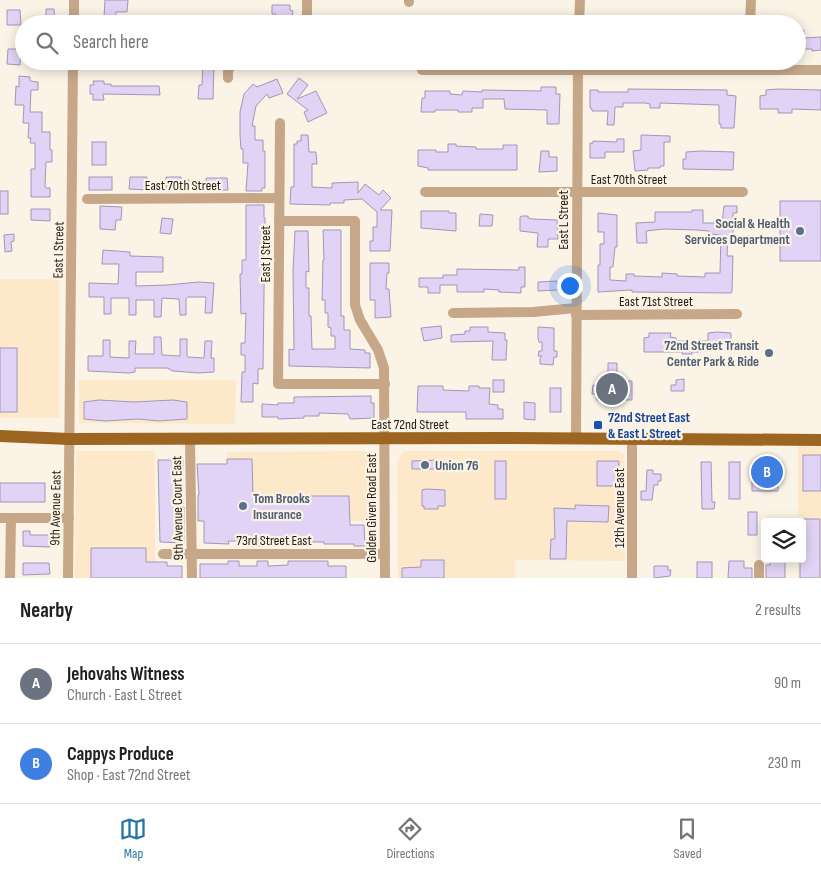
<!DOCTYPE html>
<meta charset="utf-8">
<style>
body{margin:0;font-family:"Sofia Sans Condensed",sans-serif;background:#f6f6f6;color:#202124}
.controls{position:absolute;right:15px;bottom:15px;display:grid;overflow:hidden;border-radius:5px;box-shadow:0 2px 12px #0003}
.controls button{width:45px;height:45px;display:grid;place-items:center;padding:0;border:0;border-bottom:1px solid #e0e0e0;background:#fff;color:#202124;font:25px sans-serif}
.you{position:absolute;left:569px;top:285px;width:18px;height:18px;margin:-12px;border:4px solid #fff;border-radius:50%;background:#1a73e8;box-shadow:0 0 0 8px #1a73e833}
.badge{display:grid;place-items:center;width:32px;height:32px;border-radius:50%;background:#2775a7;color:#fff;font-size:16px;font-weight:700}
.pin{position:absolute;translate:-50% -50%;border:2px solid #fff;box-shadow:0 1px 5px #0006}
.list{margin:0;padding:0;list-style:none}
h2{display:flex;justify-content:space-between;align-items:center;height:65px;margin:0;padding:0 20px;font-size:21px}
h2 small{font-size:16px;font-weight:400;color:#757577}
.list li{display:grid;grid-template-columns:32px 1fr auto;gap:15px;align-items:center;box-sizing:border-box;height:80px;padding:0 20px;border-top:1px solid #e0e0e0}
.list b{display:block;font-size:19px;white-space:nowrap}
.list p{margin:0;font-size:16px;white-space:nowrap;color:#757577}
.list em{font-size:16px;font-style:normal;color:#757577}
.icon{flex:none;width:28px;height:28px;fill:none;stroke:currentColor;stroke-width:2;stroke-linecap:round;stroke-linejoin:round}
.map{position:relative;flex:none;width:821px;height:578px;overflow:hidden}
.search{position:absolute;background:#fff;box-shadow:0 2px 12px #0003;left:15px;right:15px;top:15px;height:55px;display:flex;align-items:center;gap:12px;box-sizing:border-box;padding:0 18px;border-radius:28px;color:#757577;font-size:19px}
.sheet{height:225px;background:#fff}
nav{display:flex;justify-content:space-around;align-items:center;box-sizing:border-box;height:70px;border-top:1px solid #e0e0e0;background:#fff;font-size:14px;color:#757577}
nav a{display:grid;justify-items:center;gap:2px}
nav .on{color:#2775a7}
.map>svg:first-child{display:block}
.built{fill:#fde9ca}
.building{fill:#e0d3f5;stroke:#a396b6}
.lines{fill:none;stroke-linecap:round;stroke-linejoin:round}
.minor{stroke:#c6a788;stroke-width:10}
.major{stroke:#9c6521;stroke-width:12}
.service-dot{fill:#5c6f8a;stroke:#fbf3e6;stroke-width:2}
.transit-dot{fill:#1a4fb4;stroke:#fbf3e6;stroke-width:2}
.labels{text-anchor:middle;stroke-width:4.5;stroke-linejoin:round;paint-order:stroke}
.street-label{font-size:14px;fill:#241c11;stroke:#fbf3e6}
.service-label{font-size:14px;font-weight:bold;fill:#4e5e75;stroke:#fbf3e6;text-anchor:end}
.transit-label{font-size:14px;font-weight:bold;fill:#164399;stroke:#fbf3e6;text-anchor:start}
</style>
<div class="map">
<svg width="821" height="578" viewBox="0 0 821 578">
<rect width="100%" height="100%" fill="#fbf3e6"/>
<g class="built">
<rect x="0" y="279" width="59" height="139"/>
<path d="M79,380H236L235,424L79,423Z"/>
<path d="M798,440H821V578H798V559H802V522H798Z"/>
<path d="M76,451H155V578H75Z"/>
<path d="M359,451L369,452L375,457L374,521H226L227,452Z"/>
<path d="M403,451H618L624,455L625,463V561L515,560V578H398L397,464Z"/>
</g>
<g class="building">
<path d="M105,0H128L127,12H116L115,24H93V17H104Z"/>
<path d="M272,5H290V10L293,11L291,24H279V18H276V14H272Z"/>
<path d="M46,9H54L55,24H46Z"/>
<path d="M7,10H20L21,25H7Z"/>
<path d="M492,16L527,18V24H492Z"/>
<path d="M714,18H740V24H713Z"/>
<path d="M797,30H804V38L821,37V50L812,51V49H797Z"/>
<path d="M8,49H21L20,65L7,64Z"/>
<path d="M203,61H214L213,99H198L199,85H202Z"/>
<path d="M19,76L30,77V81L38,82V90H31L30,112H42V132H50V150H52V162H46L45,186L46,188H50V197H31V169H35V143H30L31,138H28L29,123H23L24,105H15L16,86L19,87Z"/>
<path d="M299,78L308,85L297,99L316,91L327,113L308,122L304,112L308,110L287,94Z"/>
<path d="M277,79L283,93L269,98L267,94L256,106L252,126H255V140H263V151H265V188H262V191H246L248,163H243V149H241L240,135V112L244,94L253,84L257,87Z"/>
<path d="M93,81H104V84H111V86H159L160,95L103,94L104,100H93V94H90V85H94Z"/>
<path d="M541,87H556V94H560L559,124H547V110L505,109L504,99H483V108H472V112H458V110H435V112H421L422,98H425V91H450V94L462,95L463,91L482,92V90L541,91Z"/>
<path d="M628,89L727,90V95L736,96L734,128H721V124H719V105L660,103V108H650V104L645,103H623V107H615L614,125H607L608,111H592V109L590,108V90H598V92H628Z"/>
<path d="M778,89L821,90V110L792,109V113H778V109H760V96L766,95V90Z"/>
<path d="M301,135H308L309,152H316L317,164H312V187L332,188V183L358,182V193L365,184L379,195L383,190L391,198L380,210H392L390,251H370V241H373V227H377V212L362,199L344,200V203H330V205L290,204L291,187H294V144H297V141H301Z"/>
<path d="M641,135L670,136V142H664V166H660V168H648V170L635,171L633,151L641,150Z"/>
<path d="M617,139H624V152H605V158H590V143H593V141L617,142Z"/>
<rect x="92" y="142" width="14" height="23"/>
<path d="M448,144H456V146L476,147V149H503V145H517V170H428V168L418,166V150H436V152H448Z"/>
<path d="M541,151H549V157H557V171L539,172Z"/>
<path d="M701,151L734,152L733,170L683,169V159H686V152Z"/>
<rect x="89" y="177" width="23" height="13"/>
<path d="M130,177H147V190L129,189Z"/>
<path d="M166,177H181V180H189V190L166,189Z"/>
<path d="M206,178H227L228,190H206Z"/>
<rect x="0" y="191" width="8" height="23"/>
<rect x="780" y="201" width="41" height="60"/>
<path d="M246,205H264V218H265L263,369H258V384L253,383V402H241L242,372H245V355H241V343H245L246,313L241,314L240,274H242V260H246Z"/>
<path d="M100,206L122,207L121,220H116L115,230L100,229Z"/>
<path d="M724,206H737V213H733V235H728L727,256H733L732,292L731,293L632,292V290L598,292V265H600V244H604V232H598V213L617,215V247H615L613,267H610V280L626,281V274H634V276L662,277V273L677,274V276L705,277V273H720L721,235L709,234V231L696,230L664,229L646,231L647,243H637L636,223L655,222V212H692V210H703V223H722Z"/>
<path d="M31,209H50V221L31,220Z"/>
<path d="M421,211H449V213H456V231L421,228Z"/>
<path d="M480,214L493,215L492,226H479Z"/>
<path d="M522,216H528V218L533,219L557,220L558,239H548V247H537L538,233L520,231V217Z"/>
<path d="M162,218L173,219L171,234L160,233Z"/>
<path d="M323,230H341V316H344V330H350V349L365,350V353H370V368L289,366V349L294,350L293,271L295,231H308L309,272L306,271V288H309V316H311L312,349H335V336H331V328L328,327V313H325V300H322L323,260H324Z"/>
<path d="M14,234V241L11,242L12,251L5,252L4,235Z"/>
<path d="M103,250L130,252V256L163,257V272H136V286L167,285L199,282L214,283L212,313H205L206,297H188L186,299V315H180L179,299L162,298L161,317H154V300H136V315H129V298H111V314H104V297H89V283L118,284L119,264H102Z"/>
<path d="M370,263H389V273H387L386,289H389L391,317L375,318V300H370Z"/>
<path d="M519,267H525V287H521V293L499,292V290L484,289V292H457V285H440V293H428V287H419V278H443V275H457V269L519,270Z"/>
<path d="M557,281L558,290L538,291V282Z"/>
<path d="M441,326L442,338L424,341L421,328Z"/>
<path d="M470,327H488V332L505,333V340H507L506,360H492L493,341L451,342V335L465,334V331H470Z"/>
<path d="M538,327L554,328V351H557V357H554L553,365L540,364V358L542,356H538L539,351H542V342H539L538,338Z"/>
<path d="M717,332L731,333V344H717V350L699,349V352H692V354H682V352H644V338L649,337V333H671L670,337L676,338V341H708V333Z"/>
<path d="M154,337H161L162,355L180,356V339H187V356L188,357L204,358L205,341H212L211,358H214V372L199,373L173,371L167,368H135V372L129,373L88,371V356H103V340H110V357L129,358V341H136L135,354H154Z"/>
<rect x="0" y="348" width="17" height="64"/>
<path d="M608,363H617V381H632V400H597V394H592L593,385H597V380L608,381Z"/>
<path d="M684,379V391H671V385H676V380Z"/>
<rect x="493" y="380" width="11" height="12"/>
<path d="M418,386H443V390L469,391V386H479V388H490L489,404L498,405V409H503V419H466V412H417Z"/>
<rect x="550" y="388" width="11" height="24"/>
<path d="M371,396V403H374V418L350,419L348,414L319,413V416H304V418L278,419V417H262V404L278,405V403H294V397Z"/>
<path d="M99,400L134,402L173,400L187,402V419L159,421L138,419L105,421L84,419V402Z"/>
<path d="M524,402L535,403V420L524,419Z"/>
<rect x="803" y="455" width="18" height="36"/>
<path d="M227,459H252L253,496H349L350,525H364L365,546H354V544H324V542H304V545L261,544V546H250V541H228L229,544L204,543V521H198V495H199L197,464H227Z"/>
<path d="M158,460H183L182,487H180V507H184V543L160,542Z"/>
<path d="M438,460V469H412V461Z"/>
<rect x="495" y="461" width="11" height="38"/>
<path d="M597,461H619L618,486H597Z"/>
<path d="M701,462H711L712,502H715L714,509H702Z"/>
<rect x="729" y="462" width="11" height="37"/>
<path d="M752,462H782V482H778V491H752Z"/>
<path d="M647,470H653V474H661V481H658V485H654L652,500H641V491H646Z"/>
<rect x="0" y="483" width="45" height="19"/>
<path d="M426,489L445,490V506H438V509H424V506H422V490Z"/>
<path d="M575,505L609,506L608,522L567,521L566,559H550L551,539H555L554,508L575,509Z"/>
<rect x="748" y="512" width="9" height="23"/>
<path d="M802,519H820V578H800V559H802Z"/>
<path d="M23,531H30V535H50V547L23,546Z"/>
<path d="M91,548H146V562H167V566H182V578H91Z"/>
<path d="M421,560H444V578H402V568L421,567Z"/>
<path d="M228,561H239V566H257V561H268V566L288,565V561H328V566H346V578H200V564H228Z"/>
<path d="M729,561H744V568H752V578H728Z"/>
<path d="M785,561V578H766V565H770V562Z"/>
<rect x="697" y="562" width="15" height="16"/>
<path d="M23,563H49L50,574L23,575Z"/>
<path d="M654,566H668V570H671L670,576L654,578Z"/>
</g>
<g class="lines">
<g class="minor">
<path d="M307,0V24"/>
<path d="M409,2V0"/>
<path d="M74,24V0"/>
<path d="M579,24L580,0"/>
<path d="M750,24L751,0"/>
<path d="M422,70H821"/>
<path d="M228,78V70L231,66L235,64L297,65L304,61"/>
<path d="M280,123L278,384H385"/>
<path d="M425,192H743"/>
<path d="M87,199L279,198"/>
<path d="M279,221H355V305L360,320L378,350L384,368L385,578"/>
<path d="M453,313L533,312L576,308"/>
<path d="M576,315L737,314"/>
<path d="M190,439L192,578"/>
<path d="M576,439L578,61"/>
<path d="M0,518H69"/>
<path d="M163,554H385"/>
<path d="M10,578L11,518"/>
<path d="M68,578L73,61"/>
<path d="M632,578V439"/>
<path d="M759,578V565"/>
</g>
<path class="major" d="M0,436L69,439L511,438L821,440"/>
</g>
<g class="service-dot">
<circle cx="800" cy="231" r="5"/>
<circle cx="769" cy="353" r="5"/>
<circle cx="425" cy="465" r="5"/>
<circle cx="243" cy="506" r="5"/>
</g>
<rect class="transit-dot" x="593" y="420" width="10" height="10" rx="2.5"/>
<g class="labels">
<g class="street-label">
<text x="629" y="184">East 70th Street</text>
<text x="183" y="190">East 70th Street</text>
<text transform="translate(563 220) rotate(-90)" y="5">East L Street</text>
<text transform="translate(58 250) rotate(-89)" y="5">East I Street</text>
<text transform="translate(265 254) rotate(-90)" y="5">East J Street</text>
<text x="656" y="306">East 71st Street</text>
<text x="410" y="429">East 72nd Street</text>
<text transform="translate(55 508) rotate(-89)" y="5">9th Avenue East</text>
<text transform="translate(177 508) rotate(-91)" y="5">9th Avenue Court East</text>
<text transform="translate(371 508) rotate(-90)" y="5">Golden Given Road East</text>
<text transform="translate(619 508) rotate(-90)" y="5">12th Avenue East</text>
<text x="274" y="545">73rd Street East</text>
</g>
<g class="service-label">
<text x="790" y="228">Social &amp; Health<tspan x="790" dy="16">Services Department</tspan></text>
<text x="759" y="350">72nd Street Transit<tspan x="759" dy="16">Center Park &amp; Ride</tspan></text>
<text x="435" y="470" text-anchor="start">Union 76</text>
<text x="253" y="503" text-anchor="start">Tom Brooks<tspan x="253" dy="16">Insurance</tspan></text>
</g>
<g class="transit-label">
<text x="608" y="422">72nd Street East<tspan x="608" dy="16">&amp; East L Street</tspan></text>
</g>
</g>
</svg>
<div class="controls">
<button><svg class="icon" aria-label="layers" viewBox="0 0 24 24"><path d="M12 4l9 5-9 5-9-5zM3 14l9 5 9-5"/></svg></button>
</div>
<div class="you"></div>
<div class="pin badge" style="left:612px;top:389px;background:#6b7280">A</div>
<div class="pin badge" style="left:767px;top:472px;background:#3f7fe0">B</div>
<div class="search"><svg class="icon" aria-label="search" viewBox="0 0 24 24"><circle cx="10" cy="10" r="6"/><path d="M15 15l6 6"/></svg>Search here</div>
</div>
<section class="sheet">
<h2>Nearby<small>2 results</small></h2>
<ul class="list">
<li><span class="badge" style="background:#6b7280">A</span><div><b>Jehovahs Witness</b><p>Church · East L Street</p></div><em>90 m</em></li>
<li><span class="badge" style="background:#3f7fe0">B</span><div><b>Cappys Produce</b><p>Shop · East 72nd Street</p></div><em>230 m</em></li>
</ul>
</section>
<nav>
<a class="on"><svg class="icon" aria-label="map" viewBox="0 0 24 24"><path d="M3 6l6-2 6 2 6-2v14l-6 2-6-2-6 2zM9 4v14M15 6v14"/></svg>Map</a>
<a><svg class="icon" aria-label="directions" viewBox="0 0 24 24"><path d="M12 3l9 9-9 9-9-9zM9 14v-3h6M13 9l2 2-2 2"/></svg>Directions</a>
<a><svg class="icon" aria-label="saved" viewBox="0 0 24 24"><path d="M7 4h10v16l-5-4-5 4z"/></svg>Saved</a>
</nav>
